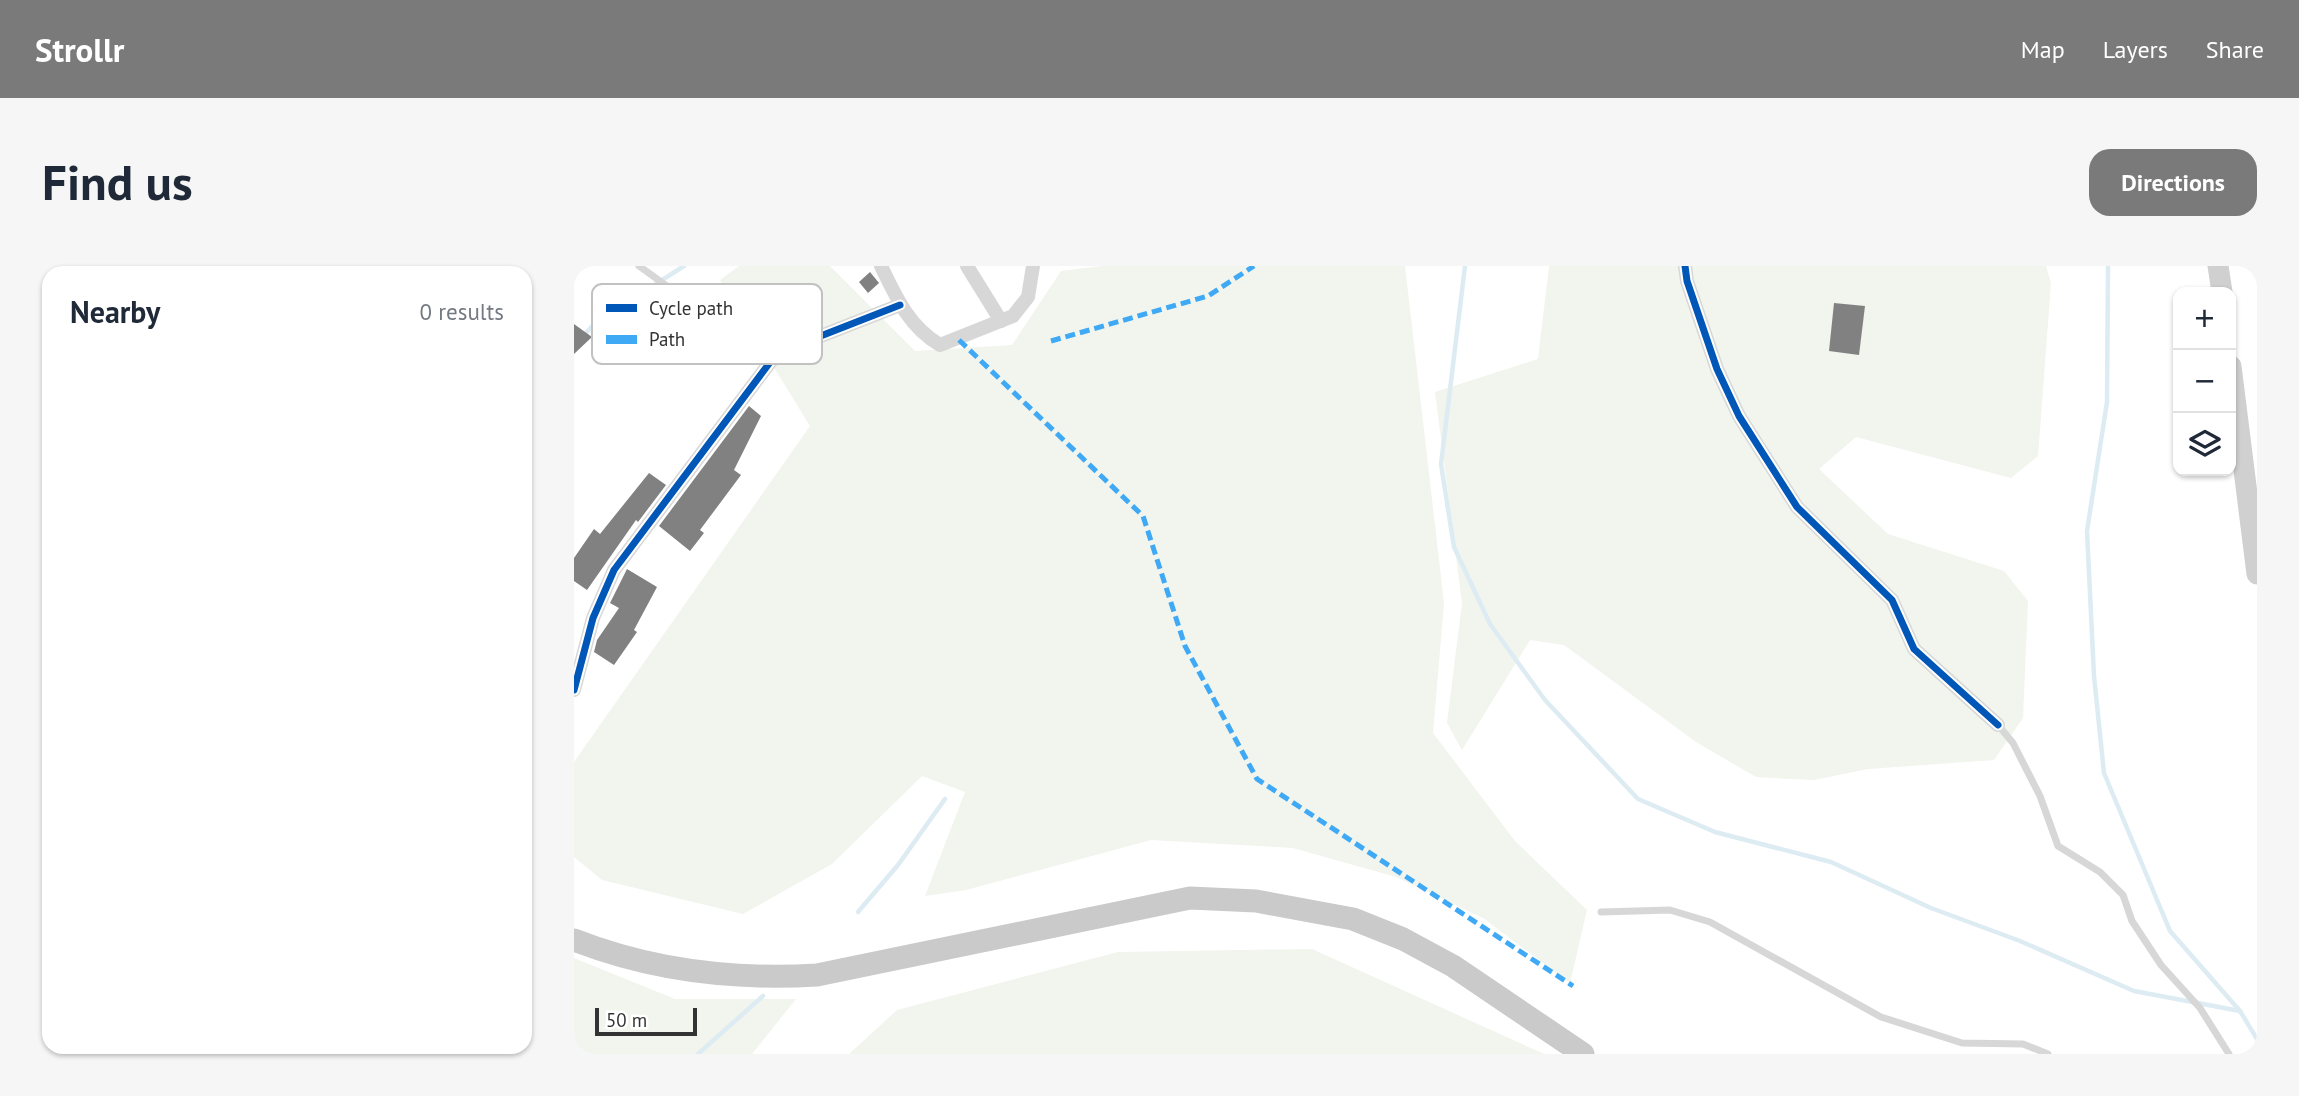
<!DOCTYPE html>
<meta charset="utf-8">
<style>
body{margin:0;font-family:"PT Sans",sans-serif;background:#f6f6f7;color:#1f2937}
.controls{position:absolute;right:21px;top:21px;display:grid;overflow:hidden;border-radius:14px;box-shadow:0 2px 5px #0004}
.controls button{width:63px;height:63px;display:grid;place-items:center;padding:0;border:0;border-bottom:2px solid #e0e1e3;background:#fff;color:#1f2937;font:35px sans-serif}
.scale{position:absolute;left:21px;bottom:18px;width:102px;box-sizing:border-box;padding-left:7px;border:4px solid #333;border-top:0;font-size:19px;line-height:24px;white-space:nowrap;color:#333;-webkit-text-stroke:5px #fff;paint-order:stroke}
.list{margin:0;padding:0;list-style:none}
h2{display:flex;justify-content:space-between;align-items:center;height:91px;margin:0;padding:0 28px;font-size:30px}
h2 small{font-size:23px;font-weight:400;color:#747a83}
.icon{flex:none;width:38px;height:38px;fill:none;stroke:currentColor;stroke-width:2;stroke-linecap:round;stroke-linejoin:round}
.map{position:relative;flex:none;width:1683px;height:788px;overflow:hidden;border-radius:21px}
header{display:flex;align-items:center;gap:42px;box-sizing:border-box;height:98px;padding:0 35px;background:#7a7a7a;color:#fff}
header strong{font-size:33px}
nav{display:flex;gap:38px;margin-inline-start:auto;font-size:24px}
.intro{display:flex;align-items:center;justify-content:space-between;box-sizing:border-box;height:168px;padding:0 42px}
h1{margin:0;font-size:49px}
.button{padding:18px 32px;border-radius:21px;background:#7a7a7a;color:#fff;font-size:24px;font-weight:700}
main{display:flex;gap:42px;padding:0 42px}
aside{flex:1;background:#fff;border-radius:21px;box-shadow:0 2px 5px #0004}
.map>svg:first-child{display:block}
.green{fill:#f1f5ed}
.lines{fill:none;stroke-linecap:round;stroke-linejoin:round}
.stream{stroke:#ddebf3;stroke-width:4.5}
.building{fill:#818181}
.service{stroke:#d7d7d7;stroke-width:7}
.minor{stroke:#d7d7d7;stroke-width:14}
.secondary{stroke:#d0d0d0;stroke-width:21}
.primary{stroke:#cacaca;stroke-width:23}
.quiet{stroke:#3fa9f5;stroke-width:5;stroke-dasharray:10 5;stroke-linecap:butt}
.cycleway-casing{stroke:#fff;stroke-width:11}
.cycleway{stroke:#0057b8;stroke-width:7}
.key{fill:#fff;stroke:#c2c2c2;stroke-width:2}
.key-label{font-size:19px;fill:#333}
</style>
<header>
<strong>Strollr</strong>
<nav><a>Map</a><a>Layers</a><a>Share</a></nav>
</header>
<div class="intro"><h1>Find us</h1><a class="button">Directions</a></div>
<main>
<aside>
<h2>Nearby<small>0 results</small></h2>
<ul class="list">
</ul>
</aside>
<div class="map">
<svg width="1683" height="788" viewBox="0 0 1683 788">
<rect width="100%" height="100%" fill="#fff"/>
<g class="green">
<path d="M165,0H256L341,85L438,79L487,5L528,0H831L870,337L859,467L941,575L1013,644L996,717L909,652L822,611L719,582L577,574L392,624L351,630L391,526L348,510L258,598L169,648L28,614L0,591V496L236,160L146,14Z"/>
<path d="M975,0H1472L1477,17L1464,190L1437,212L1282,171L1245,203L1314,268L1430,305L1454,335L1449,452L1420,494L1294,503L1240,514L1182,511L1122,476L990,379L956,374L888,484L873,457L888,337L861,126L964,93Z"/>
<path d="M738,683L970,788H275L323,744L544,686Z"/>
<path d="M0,692L101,733H222L178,788H0Z"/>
</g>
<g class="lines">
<g class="stream">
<path d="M891,0L867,198L880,281L916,358L971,434L1064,533L1141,566L1257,596L1357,642L1446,675L1560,725L1666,745"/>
<path d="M1534,0L1533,136L1513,265L1520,410L1530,507L1596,665L1666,745L1683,773"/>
<path d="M0,80L22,56L110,0"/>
<path d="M284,646L324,599L371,533"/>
<path d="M124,788L189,730"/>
</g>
</g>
<g class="building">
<path d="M296,6L305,17L294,27L285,16Z"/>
<path d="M1260,37L1291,40L1285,89L1255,85Z"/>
<path d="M0,58L18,71L0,88Z"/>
<path d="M175,140L187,150L160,204L167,209L126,264L130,267L116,285L85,260Z"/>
<path d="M75,207L92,219L64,256L62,254L13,324L0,315V292L20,263L26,268Z"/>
<path d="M53,303L83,321L60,364L63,366L40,399L20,386L23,374L45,342L36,337Z"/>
</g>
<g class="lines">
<g class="service">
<path d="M65,0L197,95"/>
<path d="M1424,459L1439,477L1466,530L1484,580L1526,606L1549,629L1558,655L1587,699L1626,742L1655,788"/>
<path d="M1027,646L1096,644L1136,656L1307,751L1388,777L1449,778L1474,788"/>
</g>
<g class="minor">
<path d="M307,0C322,31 335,61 366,79L439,50L454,31L459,0"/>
<path d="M393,0L427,55"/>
<path d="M1111,0L1113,15L1143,103L1165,150L1223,241L1318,334L1340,383L1424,459"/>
<path d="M0,424L19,352L40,304L197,95L216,82L326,39"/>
</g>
<g class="secondary">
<path d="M1644,0L1648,26"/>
<path d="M1657,100L1683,308"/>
</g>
<path class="primary" d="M0,674C79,705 159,714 243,709L616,632L682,635L779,653L829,673L879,700L1009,788"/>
<g class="quiet">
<path d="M385,74L569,250L611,380L683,513L999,720"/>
<path d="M477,75L634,30L680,0"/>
</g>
<defs>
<g id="cycleway">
<path d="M1111,0L1113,15L1143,103L1165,150L1223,241L1318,334L1340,383L1424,459"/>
<path d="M0,424L19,352L40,304L197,95L216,82L326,39"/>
</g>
</defs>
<use href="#cycleway" class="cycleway-casing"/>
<use href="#cycleway" class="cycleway"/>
</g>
<rect x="18" y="18" width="230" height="80" rx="10" class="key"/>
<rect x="32" y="38" width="31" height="8" fill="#0057b8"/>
<rect x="32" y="69" width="31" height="9" fill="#3fa9f5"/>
<g class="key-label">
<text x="75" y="49">Cycle path</text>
<text x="75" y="80">Path</text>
</g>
</svg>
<div class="controls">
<button>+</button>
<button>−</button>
<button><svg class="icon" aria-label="layers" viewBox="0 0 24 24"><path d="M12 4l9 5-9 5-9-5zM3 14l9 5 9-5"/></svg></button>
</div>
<div class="scale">50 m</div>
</div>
</main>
